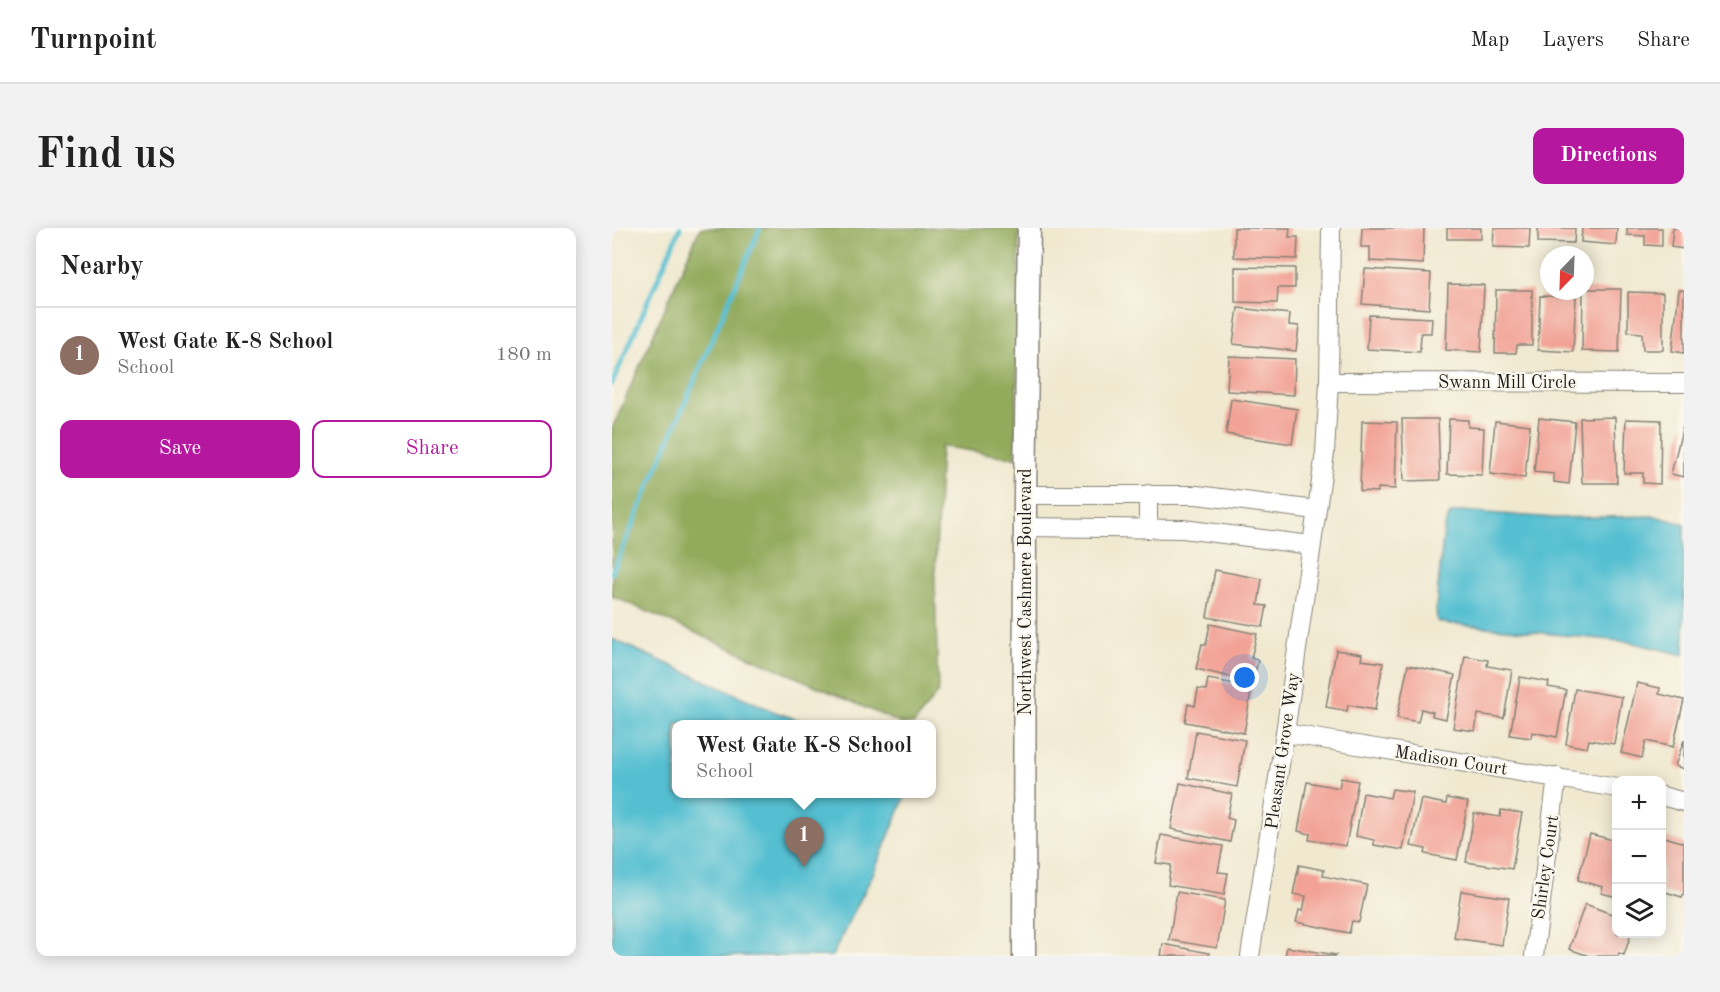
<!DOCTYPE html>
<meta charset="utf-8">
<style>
body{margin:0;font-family:"Old Standard TT",serif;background:#f2f2f2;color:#222}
.controls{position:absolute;right:18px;bottom:18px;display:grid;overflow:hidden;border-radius:12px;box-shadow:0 3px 15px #0003}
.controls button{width:54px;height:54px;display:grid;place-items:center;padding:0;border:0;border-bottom:2px solid #e0e0e0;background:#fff;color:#222;font:30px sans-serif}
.compass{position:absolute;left:928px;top:18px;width:54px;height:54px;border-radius:50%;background:#fff;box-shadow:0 3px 15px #0003;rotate:203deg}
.you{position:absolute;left:633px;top:450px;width:21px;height:21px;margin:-15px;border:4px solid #fff;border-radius:50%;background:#1a73e8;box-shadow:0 0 0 9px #1a73e833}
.badge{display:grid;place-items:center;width:39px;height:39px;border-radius:50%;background:#b5179e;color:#fff;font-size:20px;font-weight:700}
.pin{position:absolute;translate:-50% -50px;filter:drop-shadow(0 2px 3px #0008)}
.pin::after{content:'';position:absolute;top:32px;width:21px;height:18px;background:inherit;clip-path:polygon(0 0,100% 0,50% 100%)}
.popup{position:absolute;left:60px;top:492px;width:264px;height:78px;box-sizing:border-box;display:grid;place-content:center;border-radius:12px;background:#fff;filter:drop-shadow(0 2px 4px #0005);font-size:20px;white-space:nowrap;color:#767676}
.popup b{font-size:22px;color:#222}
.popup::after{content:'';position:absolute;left:50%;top:100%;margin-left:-12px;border:12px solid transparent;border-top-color:#fff}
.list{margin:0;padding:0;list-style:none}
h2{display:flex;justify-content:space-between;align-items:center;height:78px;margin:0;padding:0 24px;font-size:26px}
h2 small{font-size:20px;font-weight:400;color:#767676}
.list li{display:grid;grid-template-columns:39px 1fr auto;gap:18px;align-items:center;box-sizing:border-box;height:96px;padding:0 24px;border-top:2px solid #e0e0e0}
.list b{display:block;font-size:22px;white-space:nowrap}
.list p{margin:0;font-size:20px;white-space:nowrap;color:#767676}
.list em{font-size:20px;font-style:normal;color:#767676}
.actions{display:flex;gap:12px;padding:18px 24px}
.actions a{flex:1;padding:14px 0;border:2px solid #b5179e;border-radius:12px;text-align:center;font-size:21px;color:#b5179e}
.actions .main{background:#b5179e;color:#fff}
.icon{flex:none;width:33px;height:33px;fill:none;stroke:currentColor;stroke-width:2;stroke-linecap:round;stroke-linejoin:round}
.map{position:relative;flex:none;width:1072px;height:728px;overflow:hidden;border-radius:12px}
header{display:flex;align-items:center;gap:36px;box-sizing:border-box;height:84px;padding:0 30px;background:#fff;border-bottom:2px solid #e0e0e0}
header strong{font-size:28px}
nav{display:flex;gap:33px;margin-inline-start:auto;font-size:21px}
.intro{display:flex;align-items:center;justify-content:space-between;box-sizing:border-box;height:144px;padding:0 36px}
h1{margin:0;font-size:42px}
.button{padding:15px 27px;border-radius:12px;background:#b5179e;color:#fff;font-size:21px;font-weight:700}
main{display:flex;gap:36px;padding:0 36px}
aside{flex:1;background:#fff;border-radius:12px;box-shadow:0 3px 15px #0003}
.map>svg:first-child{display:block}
.forest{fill:#92aa5b;stroke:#57633c;stroke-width:1.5}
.water{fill:#55bfd1;stroke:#386e76;stroke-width:1.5}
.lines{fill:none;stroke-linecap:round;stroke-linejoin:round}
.stream{stroke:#55bfd1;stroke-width:5}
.building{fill:#f2a396}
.minor-casing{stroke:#868276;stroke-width:20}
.tertiary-casing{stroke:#868276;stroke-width:25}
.minor{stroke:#fff;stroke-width:18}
.tertiary{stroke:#fff;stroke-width:22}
.labels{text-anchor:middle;stroke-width:4.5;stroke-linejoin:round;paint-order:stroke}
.street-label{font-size:18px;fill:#1c1c1c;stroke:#fbf7ec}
</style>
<header>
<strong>Turnpoint</strong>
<nav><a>Map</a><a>Layers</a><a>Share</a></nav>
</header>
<div class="intro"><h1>Find us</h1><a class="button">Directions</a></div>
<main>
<aside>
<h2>Nearby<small></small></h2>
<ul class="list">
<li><span class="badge" style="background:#8d6e63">1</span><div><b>West Gate K-8 School</b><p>School</p></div><em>180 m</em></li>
</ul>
<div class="actions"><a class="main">Save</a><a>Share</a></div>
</aside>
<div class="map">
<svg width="1072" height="728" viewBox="0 0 1072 728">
<rect width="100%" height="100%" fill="#fbf7ec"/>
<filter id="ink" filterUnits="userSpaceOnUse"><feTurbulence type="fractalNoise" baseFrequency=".0167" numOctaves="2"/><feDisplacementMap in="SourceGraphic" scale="12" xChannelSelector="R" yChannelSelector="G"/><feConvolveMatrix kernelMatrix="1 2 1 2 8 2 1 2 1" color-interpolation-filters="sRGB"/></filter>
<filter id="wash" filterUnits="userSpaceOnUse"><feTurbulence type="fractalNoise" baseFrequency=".008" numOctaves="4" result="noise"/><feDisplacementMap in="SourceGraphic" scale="24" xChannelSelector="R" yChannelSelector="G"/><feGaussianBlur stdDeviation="1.35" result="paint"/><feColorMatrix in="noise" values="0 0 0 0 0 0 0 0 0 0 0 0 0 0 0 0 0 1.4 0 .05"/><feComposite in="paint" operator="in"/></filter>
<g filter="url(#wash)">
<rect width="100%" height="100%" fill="#f0e9d0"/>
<path class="forest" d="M88,0H407L404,230L329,218L323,348L326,464L302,496H290L0,368V201Z"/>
<g class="water">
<path d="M850,283L942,290L1043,288L1072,296V427L1017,414L845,396H836L825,393L824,379L832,300L838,286Z"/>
<path d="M0,411L163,484L199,496H64V566H294L262,644L220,728H0Z"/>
</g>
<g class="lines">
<g class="stream">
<path d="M0,156L68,0"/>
<path d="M0,345L148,0"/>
</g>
</g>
<g id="blocks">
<g class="building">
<path d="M622,0H678L677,9H686L685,31L622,29Z"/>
<path d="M750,0H812L811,36L758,33V19H749Z"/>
<rect x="835" y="0" width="34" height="11"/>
<path d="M882,0H918L917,20L881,19Z"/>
<path d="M926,0H963L962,15L926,14Z"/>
<path d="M970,0H1005L1004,17L969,14Z"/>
<path d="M1015,0H1050V18L1033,17V8L1015,7Z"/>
<path d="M1061,0H1072V21L1059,19Z"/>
<path d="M623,39L683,40V60H666L665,75L623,74Z"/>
<path d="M753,41L819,45L817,81L750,76Z"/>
<path d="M836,56L872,57L869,124L834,122Z"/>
<path d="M973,61H1009L1007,124L970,123L971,63Z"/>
<path d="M884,62H920V117H905L904,125H883Z"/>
<path d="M1067,62H1072V125L1060,123Z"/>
<path d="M1016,64L1051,65V122H1031L1030,105L1016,104Z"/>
<path d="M928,68L964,69L961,124L926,122Z"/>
<path d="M626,80L678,86L677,97L687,98L684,123L621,116Z"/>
<path d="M757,87L820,90L819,105H809L808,124L755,121Z"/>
<path d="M617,128L683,131L682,167L615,163Z"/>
<path d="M619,171L685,181L680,216L614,206Z"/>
<path d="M1003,189L1005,255H970L968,190Z"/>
<path d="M927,190L963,194L957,256L942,254V246L922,244Z"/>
<path d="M790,191H826L828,252L792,253Z"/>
<path d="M837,191L856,192V199L872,200L870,247L835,246Z"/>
<path d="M1014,191L1049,192L1048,256L1031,255V245H1012Z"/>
<path d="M750,193L785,194L783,261L766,260V264L748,263Z"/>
<path d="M883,193L918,197L913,250L878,246Z"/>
<path d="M1071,198H1072V249L1059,246Z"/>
<path d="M603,342L650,351L646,377L655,378L651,399L595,389Z"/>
<path d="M598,396L645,406L639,430L646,432L641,454L584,441L590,416L594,417Z"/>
<path d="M724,422L750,426L749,432L771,435L763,482L736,477L735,483L714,479Z"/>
<path d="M853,428L876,432L875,438L900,442L892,490L866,486L863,503L841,500Z"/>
<path d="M796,437L843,447L834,491L820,488L821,484L809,481L806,494L785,490Z"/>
<path d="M908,449L937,454L936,459L954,462L945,509L920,504L919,510L898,507Z"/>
<path d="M596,451L640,459L632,505L573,494L576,476L583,478L586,461L594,462Z"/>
<path d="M1025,455L1048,460L1047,466L1072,472L1061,519L1034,513L1030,530L1009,525Z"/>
<path d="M963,461L1010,469L1002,516L977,512L975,520L954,516Z"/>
<path d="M584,503L633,512L625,559L576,550Z"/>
<path d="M1072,512V541L1063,538Z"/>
<path d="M729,550L746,553L734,618L697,612L698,606L686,603L695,554L727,560Z"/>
<path d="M568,555L620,566L615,590L622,592L618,614L559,601Z"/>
<path d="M780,561L801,564L791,622L762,617V612L744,608L751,565L778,570Z"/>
<path d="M835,570L856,574L845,632L813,626L814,621L799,618L809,571L834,576Z"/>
<path d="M889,582L910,585L900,641L854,634L862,585L888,589Z"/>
<path d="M978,606L1005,613V669L989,665L991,659L966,652Z"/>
<path d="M549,607L611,618L606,644L616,645L612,667L556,657L559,637L544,635Z"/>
<path d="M1050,608L1072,615V665L1070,669L1050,663Z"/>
<path d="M687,637L712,642L711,648L755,657L747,694L740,693L737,705L684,694L687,682L691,683L694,668L681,666Z"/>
<path d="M849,663L897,670L890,717L842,710Z"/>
<path d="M565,664L613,672L605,720L557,712Z"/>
<path d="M973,676L1005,688V706H1019L1012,727L1007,725L1006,728H977L957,721Z"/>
<path d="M551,716L597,725V728H549Z"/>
<path d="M675,719L724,727L723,728H673Z"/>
</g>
</g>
</g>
<g filter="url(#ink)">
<use href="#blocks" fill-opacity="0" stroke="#868276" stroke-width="1.5"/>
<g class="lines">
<defs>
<g id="minor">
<path d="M717,154L1072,155"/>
<path d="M536,266V301"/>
<path d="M413,267H585L704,282"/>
<path d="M413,299L571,301L699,317"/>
<path d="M673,505L1005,560"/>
<path d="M1050,568L1072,574"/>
<path d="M638,728L673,505L713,225L717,154L719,0"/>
<path d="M922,728L945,549"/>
</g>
<path id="tertiary" d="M412,728L413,267L417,0"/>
</defs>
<use href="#minor" class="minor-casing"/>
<use href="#tertiary" class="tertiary-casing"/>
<use href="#minor" class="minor"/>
<use href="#tertiary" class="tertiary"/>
</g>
</g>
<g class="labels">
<g class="street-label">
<text x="895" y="160">Swann Mill Circle</text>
<text transform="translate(413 364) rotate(-90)" y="6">Northwest Cashmere Boulevard</text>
<text transform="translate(670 523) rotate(-82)" y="6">Pleasant Grove Way</text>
<text transform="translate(839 532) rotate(9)" y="6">Madison Court</text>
<text transform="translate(933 639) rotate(-82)" y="6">Shirley Court</text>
</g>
</g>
</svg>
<div class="controls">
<button>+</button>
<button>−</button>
<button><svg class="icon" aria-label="layers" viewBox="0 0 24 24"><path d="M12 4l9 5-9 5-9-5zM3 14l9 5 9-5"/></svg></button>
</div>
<svg class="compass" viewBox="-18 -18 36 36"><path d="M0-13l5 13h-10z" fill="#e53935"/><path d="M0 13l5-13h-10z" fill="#767676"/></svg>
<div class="you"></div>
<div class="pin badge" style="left:192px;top:639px;background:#8d6e63">1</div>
<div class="popup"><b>West Gate K-8 School</b>School</div>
</div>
</main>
